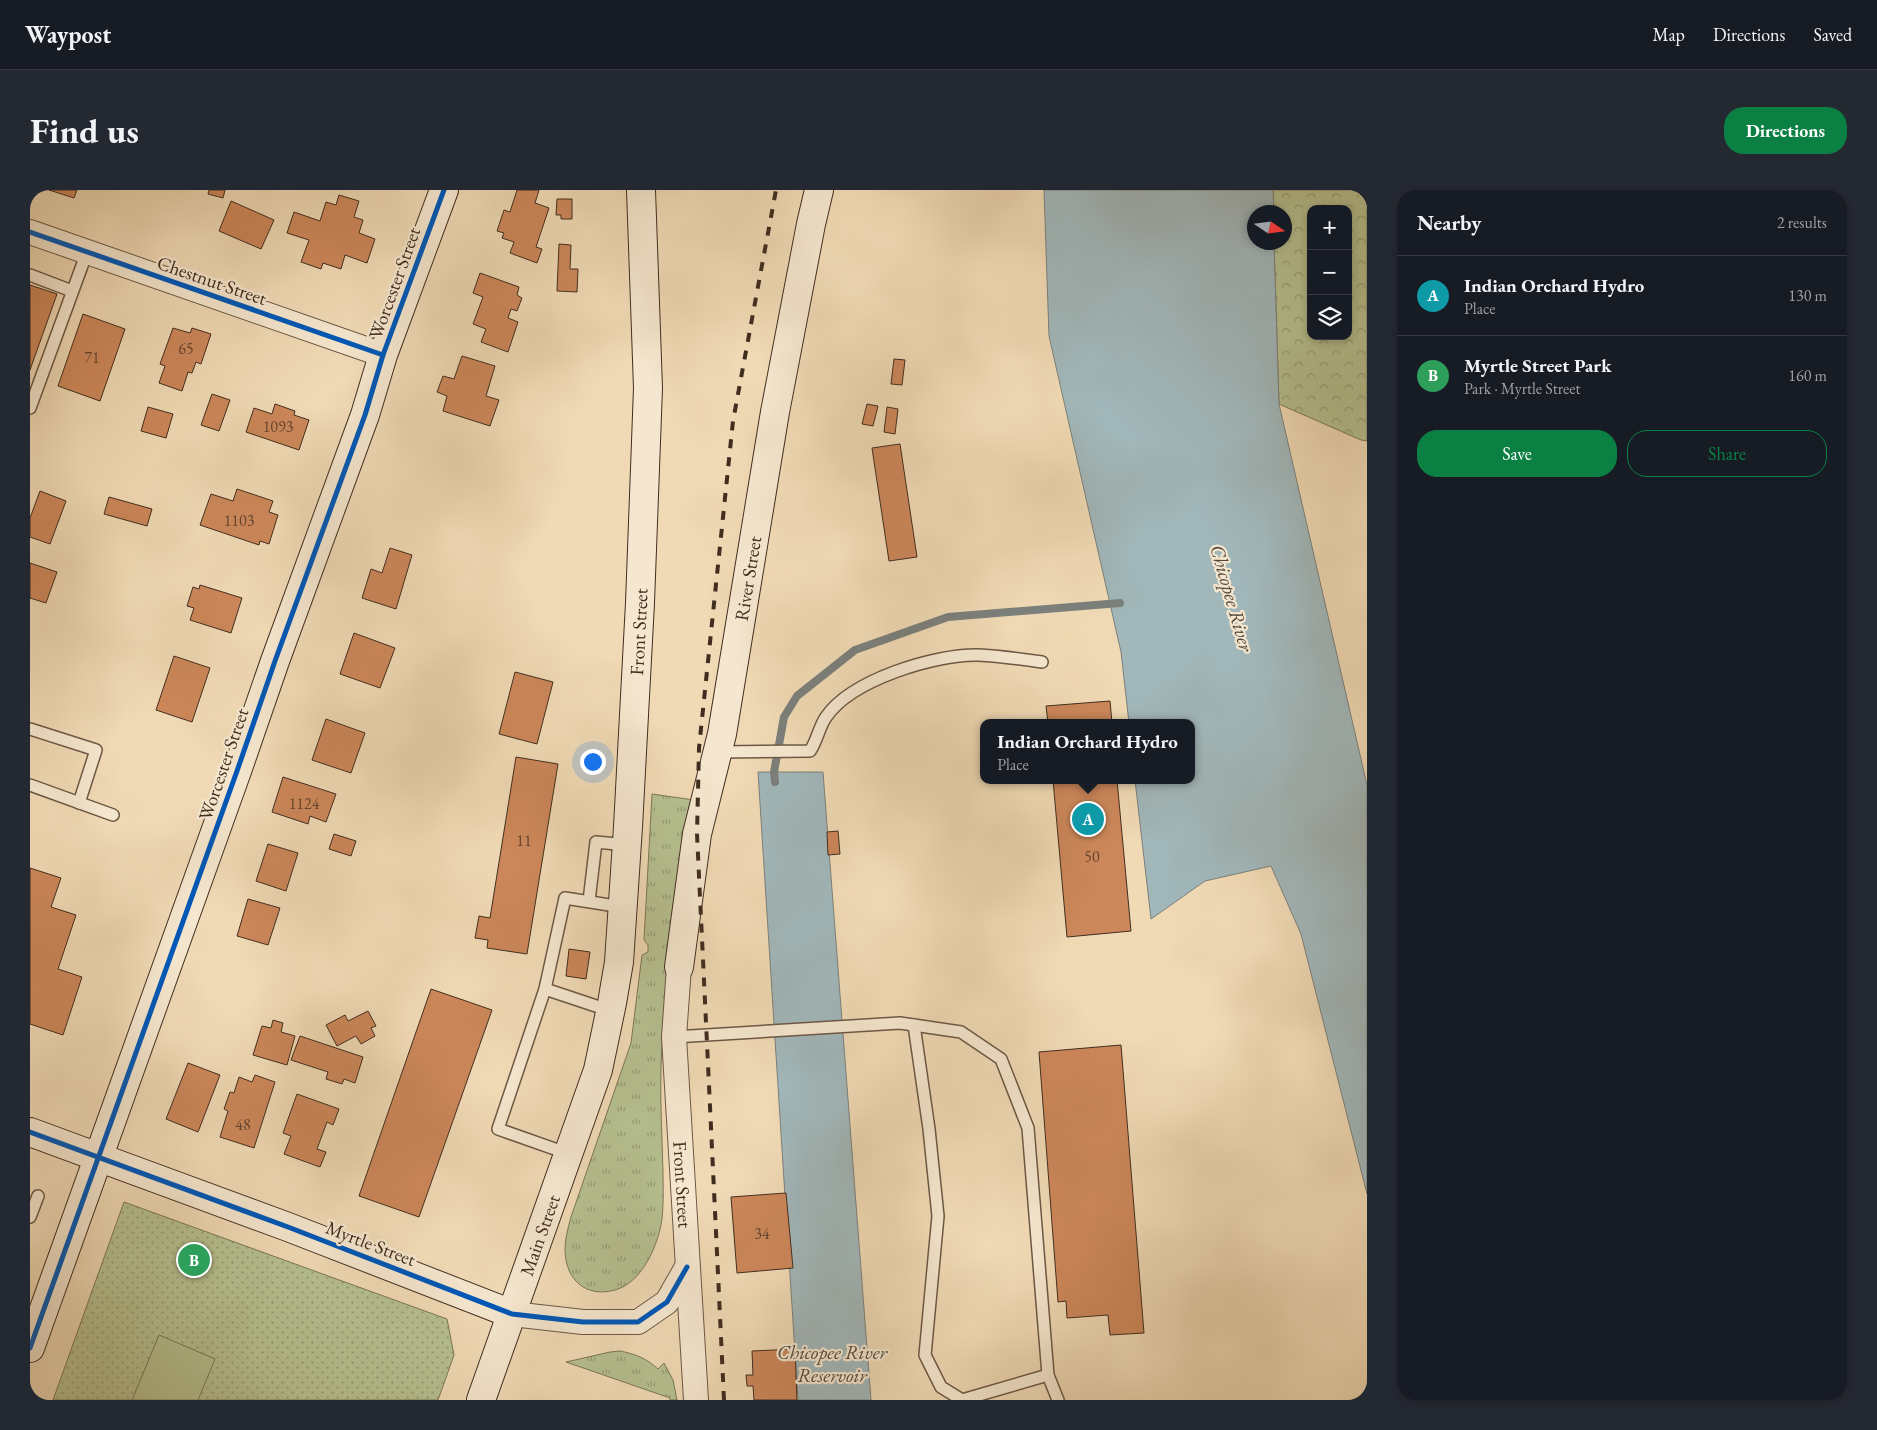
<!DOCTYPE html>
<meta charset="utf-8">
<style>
body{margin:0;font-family:"EB Garamond",serif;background:#242831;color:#f1f3f6}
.controls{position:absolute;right:15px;top:15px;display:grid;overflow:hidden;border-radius:10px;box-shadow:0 2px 8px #0003}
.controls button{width:45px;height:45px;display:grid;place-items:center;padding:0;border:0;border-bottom:1px solid #363941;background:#171b24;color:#f1f3f6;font:25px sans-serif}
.compass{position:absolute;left:1217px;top:15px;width:45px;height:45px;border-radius:50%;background:#171b24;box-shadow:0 2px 8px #0003;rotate:103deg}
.you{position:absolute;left:562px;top:571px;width:18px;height:18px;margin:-12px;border:4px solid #fff;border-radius:50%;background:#1a73e8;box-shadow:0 0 0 8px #1a73e833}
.badge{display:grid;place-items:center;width:32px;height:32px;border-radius:50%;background:#0b8043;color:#fff;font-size:16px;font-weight:700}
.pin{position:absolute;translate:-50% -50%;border:2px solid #fff;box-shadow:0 1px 5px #0006}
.popup{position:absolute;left:950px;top:529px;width:215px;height:65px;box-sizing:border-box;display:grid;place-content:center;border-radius:10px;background:#171b24;filter:drop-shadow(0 1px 4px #0005);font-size:16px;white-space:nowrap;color:#9ea1a6}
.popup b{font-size:19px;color:#f1f3f6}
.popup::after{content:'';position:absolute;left:50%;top:100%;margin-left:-10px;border:10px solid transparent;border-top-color:#171b24}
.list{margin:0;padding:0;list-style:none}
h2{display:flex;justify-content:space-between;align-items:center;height:65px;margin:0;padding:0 20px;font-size:21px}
h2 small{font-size:16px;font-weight:400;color:#9ea1a6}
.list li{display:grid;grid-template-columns:32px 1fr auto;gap:15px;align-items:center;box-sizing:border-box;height:80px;padding:0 20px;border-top:1px solid #363941}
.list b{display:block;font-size:19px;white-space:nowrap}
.list p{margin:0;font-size:16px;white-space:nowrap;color:#9ea1a6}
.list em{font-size:16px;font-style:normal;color:#9ea1a6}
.actions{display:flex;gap:10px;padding:15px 20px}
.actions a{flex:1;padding:11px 0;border:1px solid #0b8043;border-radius:20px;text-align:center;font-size:18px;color:#0b8043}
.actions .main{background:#0b8043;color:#fff}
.icon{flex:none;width:28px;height:28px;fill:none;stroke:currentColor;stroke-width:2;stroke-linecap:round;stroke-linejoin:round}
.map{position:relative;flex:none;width:1337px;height:1210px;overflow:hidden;border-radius:20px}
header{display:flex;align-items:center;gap:30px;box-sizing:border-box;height:70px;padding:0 25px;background:#171b24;border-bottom:1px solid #363941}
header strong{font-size:24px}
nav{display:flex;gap:28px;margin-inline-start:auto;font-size:18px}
.intro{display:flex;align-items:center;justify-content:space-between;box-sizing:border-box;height:120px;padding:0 30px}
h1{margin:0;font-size:35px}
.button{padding:12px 22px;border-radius:20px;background:#0b8043;color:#fff;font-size:18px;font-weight:700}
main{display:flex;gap:30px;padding:0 30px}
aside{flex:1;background:#171b24;border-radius:20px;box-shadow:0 2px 8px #0003}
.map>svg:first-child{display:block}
.grass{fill:url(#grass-tufts);stroke:#7c7658}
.forest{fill:url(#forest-crowns);stroke:#7c7658;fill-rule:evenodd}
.park{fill:url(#park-dots);stroke:#7c7658}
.pitch{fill:#b6c090;stroke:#7c7658}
.water{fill:#a1b7ba;stroke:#7b807c}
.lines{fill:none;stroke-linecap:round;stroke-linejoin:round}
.stream{stroke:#7b807c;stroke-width:8}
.building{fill:#cc875a;stroke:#412d20}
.lane-casing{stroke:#6d5845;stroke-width:14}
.street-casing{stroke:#6d5845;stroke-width:26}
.secondary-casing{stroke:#412d20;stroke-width:30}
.lane{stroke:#f5e7cf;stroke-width:11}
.street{stroke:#f5e7cf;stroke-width:24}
.secondary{stroke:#f5e7cf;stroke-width:28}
.rail{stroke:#412d20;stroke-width:4;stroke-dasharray:9 9;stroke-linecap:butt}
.cycleway-casing{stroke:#f5e7cf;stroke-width:8}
.cycleway{stroke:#0057b8;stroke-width:5}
.labels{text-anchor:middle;stroke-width:4.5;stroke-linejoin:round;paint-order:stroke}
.number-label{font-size:16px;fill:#64442e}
.street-label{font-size:19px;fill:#412d20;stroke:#f5e7cf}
.water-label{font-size:20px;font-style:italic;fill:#54493f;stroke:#f5e7cf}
</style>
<header>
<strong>Waypost</strong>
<nav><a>Map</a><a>Directions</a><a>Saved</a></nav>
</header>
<div class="intro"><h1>Find us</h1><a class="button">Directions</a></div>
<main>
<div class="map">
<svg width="1337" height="1210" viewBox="0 0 1337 1210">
<defs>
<pattern id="grass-tufts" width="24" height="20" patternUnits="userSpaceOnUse" patternTransform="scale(1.25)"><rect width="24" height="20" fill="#b6c090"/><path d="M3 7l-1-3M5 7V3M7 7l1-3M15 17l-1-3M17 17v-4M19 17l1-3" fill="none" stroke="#969c75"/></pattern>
<pattern id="forest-crowns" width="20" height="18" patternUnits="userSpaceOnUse" patternTransform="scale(1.25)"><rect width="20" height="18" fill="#b6c090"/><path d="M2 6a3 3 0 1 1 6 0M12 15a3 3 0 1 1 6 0" fill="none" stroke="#969c75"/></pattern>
<pattern id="park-dots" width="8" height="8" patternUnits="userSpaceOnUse" patternTransform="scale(1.25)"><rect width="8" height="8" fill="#b6c090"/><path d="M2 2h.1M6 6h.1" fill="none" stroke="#969c75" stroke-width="1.8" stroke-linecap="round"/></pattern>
</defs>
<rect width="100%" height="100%" fill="#f0dab5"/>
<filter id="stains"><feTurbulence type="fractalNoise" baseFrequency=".004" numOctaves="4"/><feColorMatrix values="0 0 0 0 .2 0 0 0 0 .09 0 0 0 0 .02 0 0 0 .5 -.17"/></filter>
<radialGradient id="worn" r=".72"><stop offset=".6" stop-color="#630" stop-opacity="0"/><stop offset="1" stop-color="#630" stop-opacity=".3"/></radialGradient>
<g class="grass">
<path d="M622,604L664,610C657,650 649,690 644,730C636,778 633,828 631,876C630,912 632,947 633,982C633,999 634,1018 631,1035C626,1059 611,1093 585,1100C556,1108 536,1090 535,1061C535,1049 538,1038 541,1027L601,853L612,765L618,762V755L614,750Z"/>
<path d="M590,1161C605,1164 616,1168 628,1179L634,1173L643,1190L647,1210H640V1208L536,1172L580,1162Z"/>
</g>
<path class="forest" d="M1243,0H1337V251L1331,250L1249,214L1244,53L1254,52V22H1244ZM1281,19H1318V146H1281Z"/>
<path class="park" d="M94,1012L417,1129L424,1165L408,1210H23Z"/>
<path class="pitch" d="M129,1145L185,1169L168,1210H102Z"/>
<g class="water">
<path d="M1014,0H1243L1244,22H1224V52L1244,53L1249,214L1337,595V1004L1271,744L1241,676L1175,691L1121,729L1105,590H1162V533H1099L1091,462L1019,146Z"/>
<path d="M728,582H793L841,1210H768Z"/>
</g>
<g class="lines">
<path class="stream" d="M745,592L744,582L754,527L767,506L825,460L918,427L1090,413"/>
</g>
<g class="building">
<path d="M19,0H47L44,8Z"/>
<path d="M179,0H195L193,8L178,4Z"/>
<path d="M487,0H509L505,13L519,18L506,57L512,59L507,73L480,63L484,52L472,48L474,43L467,41L474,20L480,22Z"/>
<path d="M309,5L329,11L324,27L333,30L329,43L345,49L337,73L315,65L311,79L293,73L291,79L271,72L279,50L257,43L264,22L290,31L296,12L306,15Z"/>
<path d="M527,9H542V29H531V25H526Z"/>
<path d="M201,11L244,30L231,59L189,41Z"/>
<path d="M529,54L541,55L540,79H548L547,102L527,101Z"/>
<path d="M450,83L489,97L487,105L492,108L487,121L481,119L478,128L488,132L478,162L451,152L456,139L443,134L453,107L443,103Z"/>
<path d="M0,95L27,104L0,180Z"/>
<path d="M53,124L95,139L70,211L28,196Z"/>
<path d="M143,138L160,143L162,138L181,144L171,174L166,172L162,183L158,182L152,201L129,193L135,176L130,174Z"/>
<path d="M432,166L465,176L456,206L469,210L460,236L413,221L417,206L407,202L413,186L424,189Z"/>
<path d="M864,169L875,170L872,195L861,194Z"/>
<path d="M182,204L200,210L189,241L171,235Z"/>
<path d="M245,214L265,221L264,225L279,230L269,260L216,242L224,218L242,224Z"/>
<path d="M837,214L848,216L843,236L832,234Z"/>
<path d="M118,217L143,224L136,248L111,241Z"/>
<path d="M857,217L868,219L865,244L854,242Z"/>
<path d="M870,254L887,367L859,371L842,258Z"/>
<path d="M207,299L243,311L239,322L248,325L239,354L230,351L229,355L170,335L181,304L203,311Z"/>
<path d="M10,301L36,311L20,354L0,347V328Z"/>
<path d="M79,307L122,319L117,336L74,324Z"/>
<path d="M360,358L382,365L366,419L332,408L341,379L352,383Z"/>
<path d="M0,373L27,382L16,413L0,408Z"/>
<path d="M170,395L212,408L201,443L160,430L164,418L157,416L163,397L169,399Z"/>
<path d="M324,443L365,458L350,498L310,484Z"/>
<path d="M144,466L180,478L162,532L126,520Z"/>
<path d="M485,482L523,492L507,554L469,544Z"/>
<path d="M1080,511L1082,533H1018L1016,516Z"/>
<path d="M296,529L335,543L321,583L282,570Z"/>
<path d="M486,567L528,574L497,764L457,758L458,750L445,748L449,726L460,728Z"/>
<path d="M253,587L306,604L296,632L280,626L278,634L242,622Z"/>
<path d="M1023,590H1087L1101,741L1037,747Z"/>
<path d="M808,641L810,664L798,665L797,642Z"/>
<path d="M304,644L326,651L321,666L299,659Z"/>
<path d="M238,654L268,663L256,701L226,691Z"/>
<path d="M0,678L31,688L21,717L46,725L28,779L52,787L33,845L0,834Z"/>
<path d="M218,709L250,718L238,755L207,746Z"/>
<path d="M539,759L560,762L556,789L536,786Z"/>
<path d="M401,799L462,820L389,1027L329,1006Z"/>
<path d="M338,821L346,836L341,838L345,846L331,854L326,846L307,856L296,835L315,825L318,831Z"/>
<path d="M243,830L253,833L251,842L265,846L257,875L223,865L232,836L241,838Z"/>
<path d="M270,846L333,867L325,893L314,889L312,894L296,889L298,882L261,870Z"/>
<path d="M1091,855L1114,1143L1080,1145L1078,1125L1037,1128L1036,1111L1028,1112L1009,862Z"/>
<path d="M158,873L190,885L168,942L136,929Z"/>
<path d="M225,885L245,892L224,958L190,947L198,921L194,919L200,902L204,903L209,887L222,892Z"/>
<path d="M267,904L309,919L303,935L297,932L287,959L296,962L290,977L254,964L261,946L253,943Z"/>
<path d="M756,1003L763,1078L707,1083L701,1007Z"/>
<path d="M765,1159L767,1210H724L723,1196H717L716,1185H723L722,1161Z"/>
</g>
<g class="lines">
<defs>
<g id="lane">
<path d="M0,85L42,101"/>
<path d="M0,218L57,62"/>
<path d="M0,539L66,560L49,613"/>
<path d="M688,562L780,561C787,551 789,537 796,527C821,490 905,464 948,465C969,466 991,469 1012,472"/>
<path d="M0,595L83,625"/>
<path d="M559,711L566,652L597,655"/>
<path d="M515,799L535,708L592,717"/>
<path d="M884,835L899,939L908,1026L895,1165L911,1197L932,1210L1018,1185"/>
<path d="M644,847L870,833L931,842L971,869L998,938L1018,1185L1028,1210"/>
<path d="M539,964L468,939L515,799L581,821"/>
<path d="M0,1027L8,1006"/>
</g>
<g id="street">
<path d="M0,42L353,165"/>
<path id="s1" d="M649,777L644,847L666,1210"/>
<path d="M482,1124L553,1132H608L637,1112L657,1077"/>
</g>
<g id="secondary">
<path id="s2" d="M649,777L667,644L692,544L745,222L781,34L789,0"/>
<path d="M0,942L258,1037L482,1124"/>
<path d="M0,1158L207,581L245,471L335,225L353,165L414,0"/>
<path id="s3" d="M451,1210L568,880L582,813L589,772L598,637L610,413L618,198L611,0"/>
</g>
</defs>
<use href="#lane" class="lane-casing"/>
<use href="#street" class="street-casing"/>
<use href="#secondary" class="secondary-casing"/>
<use href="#lane" class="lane"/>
<use href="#street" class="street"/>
<use href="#secondary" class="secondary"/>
<path class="rail" d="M694,1210L667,644L669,558L703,231L746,0"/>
<defs>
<g id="cycleway">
<path d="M0,42L353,165"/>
<path d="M0,942L258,1037L482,1124L553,1132H608L637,1112L657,1077"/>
<path d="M0,1158L207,581L245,471L335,225L353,165L414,0"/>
</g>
</defs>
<use href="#cycleway" class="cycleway-casing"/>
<use href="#cycleway" class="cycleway"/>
</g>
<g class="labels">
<g class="number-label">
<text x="156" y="164">65</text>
<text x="62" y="173">71</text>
<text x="248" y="242">1093</text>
<text x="209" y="336">1103</text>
<text x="274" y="619">1124</text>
<text x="494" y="656">11</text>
<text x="1062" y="672">50</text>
<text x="213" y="940">48</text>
<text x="732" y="1049">34</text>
</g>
<g class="street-label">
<text transform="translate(182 90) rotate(19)" y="7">Chestnut Street</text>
<text transform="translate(364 93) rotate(-70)" y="7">Worcester Street</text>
<text dy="7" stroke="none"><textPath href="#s2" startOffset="395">River Street</textPath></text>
<text dy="7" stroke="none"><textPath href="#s3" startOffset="791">Front Street</textPath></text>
<text transform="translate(193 574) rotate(-71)" y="7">Worcester Street</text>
<text dy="7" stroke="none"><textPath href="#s1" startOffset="218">Front Street</textPath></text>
<text dy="7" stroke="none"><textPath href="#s3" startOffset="175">Main Street</textPath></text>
<text transform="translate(341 1053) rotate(21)" y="7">Myrtle Street</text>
</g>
<g class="water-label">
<text transform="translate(1202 408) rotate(74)" y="7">Chicopee River</text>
<text x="802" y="1169">Chicopee River<tspan x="802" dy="23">Reservoir</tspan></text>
</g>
</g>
<rect width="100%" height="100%" filter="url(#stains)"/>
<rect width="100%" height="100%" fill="url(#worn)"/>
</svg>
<div class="controls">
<button>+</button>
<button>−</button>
<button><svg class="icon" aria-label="layers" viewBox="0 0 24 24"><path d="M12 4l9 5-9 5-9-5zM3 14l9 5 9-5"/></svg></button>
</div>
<svg class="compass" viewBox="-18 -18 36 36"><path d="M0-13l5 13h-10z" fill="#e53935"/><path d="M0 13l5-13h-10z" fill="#9ea1a6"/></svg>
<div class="you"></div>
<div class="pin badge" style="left:1058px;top:629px;background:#0f9aa8">A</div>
<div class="popup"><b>Indian Orchard Hydro</b>Place</div>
<div class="pin badge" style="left:164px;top:1070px;background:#2e9e5b">B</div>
</div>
<aside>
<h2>Nearby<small>2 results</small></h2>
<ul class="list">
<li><span class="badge" style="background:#0f9aa8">A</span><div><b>Indian Orchard Hydro</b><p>Place</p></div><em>130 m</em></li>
<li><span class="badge" style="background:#2e9e5b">B</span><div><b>Myrtle Street Park</b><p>Park · Myrtle Street</p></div><em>160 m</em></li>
</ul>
<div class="actions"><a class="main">Save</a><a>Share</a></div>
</aside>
</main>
